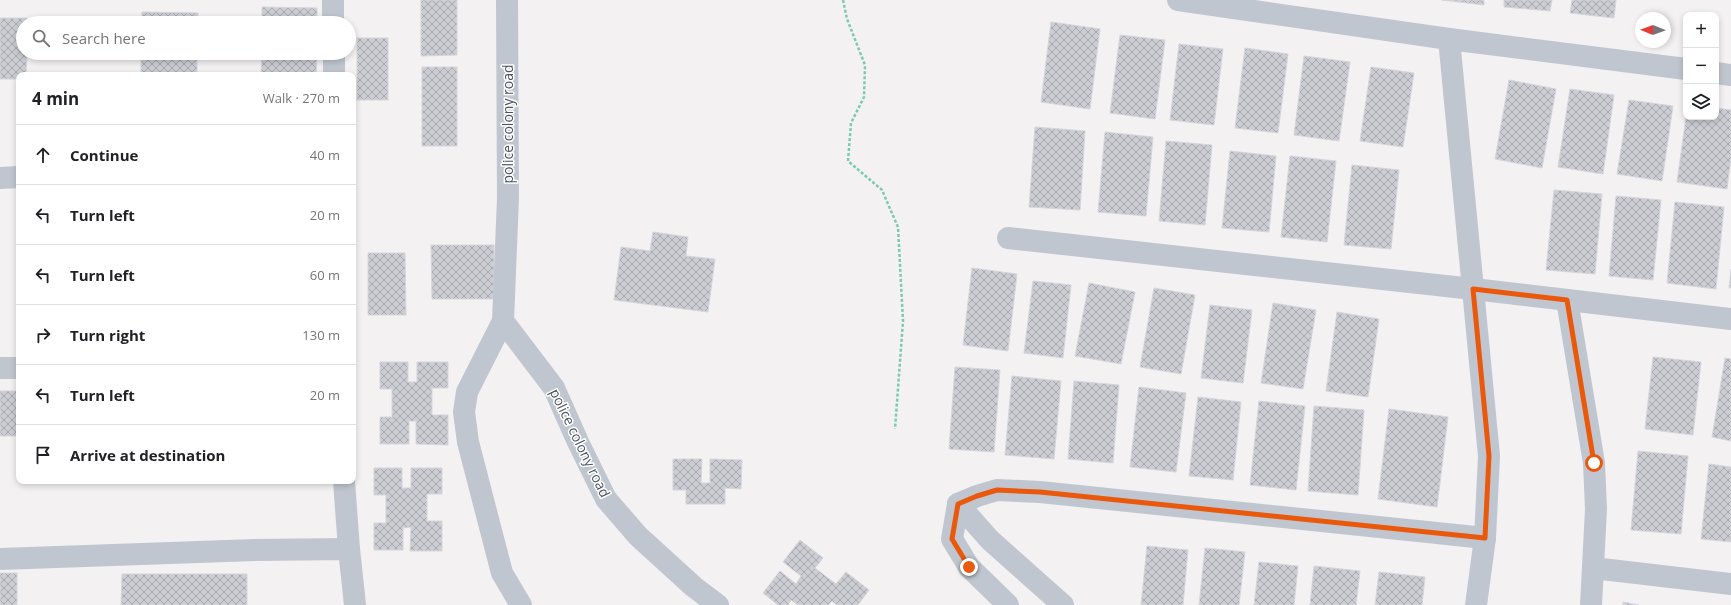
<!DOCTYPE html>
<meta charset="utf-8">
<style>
body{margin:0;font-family:"Open Sans",sans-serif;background:#f6f6f6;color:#202124}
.controls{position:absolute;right:12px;top:12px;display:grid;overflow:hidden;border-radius:8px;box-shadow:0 2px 6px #0003}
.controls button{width:36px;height:36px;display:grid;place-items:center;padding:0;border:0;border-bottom:1px solid #e0e0e0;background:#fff;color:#202124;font:20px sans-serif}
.compass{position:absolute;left:1635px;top:12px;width:36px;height:36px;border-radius:50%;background:#fff;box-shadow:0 2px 6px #0003;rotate:271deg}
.stop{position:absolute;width:12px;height:12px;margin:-9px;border:3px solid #ea580c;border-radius:50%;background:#fff}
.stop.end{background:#ea580c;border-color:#fff;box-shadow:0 1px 4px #0008}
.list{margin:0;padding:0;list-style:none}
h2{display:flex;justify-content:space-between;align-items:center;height:52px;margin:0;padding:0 16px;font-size:17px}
h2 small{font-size:13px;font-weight:400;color:#757577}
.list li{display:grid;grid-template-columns:26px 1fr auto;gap:12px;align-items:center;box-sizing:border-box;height:60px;padding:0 16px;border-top:1px solid #e0e0e0}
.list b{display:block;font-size:15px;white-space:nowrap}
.list em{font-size:13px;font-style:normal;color:#757577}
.icon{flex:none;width:22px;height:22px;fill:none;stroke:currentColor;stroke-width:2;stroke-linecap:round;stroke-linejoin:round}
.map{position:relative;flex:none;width:1731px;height:605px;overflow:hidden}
.search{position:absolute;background:#fff;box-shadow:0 2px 6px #0003;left:16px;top:16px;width:340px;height:44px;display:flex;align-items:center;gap:10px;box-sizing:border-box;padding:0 14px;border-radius:22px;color:#757577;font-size:15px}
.panel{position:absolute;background:#fff;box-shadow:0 2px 6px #0003;left:16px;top:72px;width:340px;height:412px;border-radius:8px}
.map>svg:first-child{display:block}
.building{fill:url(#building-cross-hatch);stroke:#d5d6dc}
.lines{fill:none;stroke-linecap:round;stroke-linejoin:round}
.path{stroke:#7ccaae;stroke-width:2.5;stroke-dasharray:3 2;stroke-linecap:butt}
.minor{stroke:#c0c6cf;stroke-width:22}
.route{stroke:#ea580c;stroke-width:5}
.labels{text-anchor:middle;stroke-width:3;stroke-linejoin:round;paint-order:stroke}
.street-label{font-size:14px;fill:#4a525e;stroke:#fff}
</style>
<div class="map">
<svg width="1731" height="605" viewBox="0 0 1731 605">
<defs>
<pattern id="building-cross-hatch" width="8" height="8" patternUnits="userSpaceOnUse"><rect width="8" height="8" fill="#cbcdd3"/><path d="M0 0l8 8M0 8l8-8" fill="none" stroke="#a7a9ae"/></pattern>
</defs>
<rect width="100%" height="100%" fill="#f3f1f1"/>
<g class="building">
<path d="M421,0H457V55L421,56Z"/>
<path d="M1442,0H1484V5Z"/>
<path d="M1504,0H1552L1550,11L1504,7Z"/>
<path d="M1572,0H1616L1614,18L1570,13Z"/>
<path d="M262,7L317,8V23H262Z"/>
<path d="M142,12L198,13V23H142Z"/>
<path d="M0,18H27V23H23V53H27L26,75H19V79H0Z"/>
<path d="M1051,22L1100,29L1090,109L1041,102Z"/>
<path d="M1120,35L1165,40L1155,119L1110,113Z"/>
<rect x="357" y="38" width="31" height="62"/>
<path d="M1179,44L1223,49L1214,125L1170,120Z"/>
<path d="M1245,48L1288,54L1278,133L1235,128Z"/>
<rect x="141" y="53" width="56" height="22"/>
<path d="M262,53H317L316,75H261Z"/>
<path d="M1304,56L1350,62L1339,141L1294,135Z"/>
<rect x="422" y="67" width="35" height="79"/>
<path d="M1371,67L1414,73L1403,147L1360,141Z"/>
<path d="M1509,80L1556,89L1542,168L1495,159Z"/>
<path d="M1570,89L1614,95L1603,174L1558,167Z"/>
<path d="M1629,100L1673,106L1662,181L1617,174Z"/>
<path d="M1716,108L1731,110V158L1727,189L1677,182L1686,117H1716Z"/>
<path d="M1035,127L1085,131L1080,210L1029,207Z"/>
<path d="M1105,132L1153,137L1146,216L1098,212Z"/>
<path d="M1166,141L1212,145L1205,225L1159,221Z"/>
<path d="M1230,151L1276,156L1269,232L1222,228Z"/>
<path d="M1290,156L1336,161L1327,242L1281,237Z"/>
<path d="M1352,165L1399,170L1391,249L1344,245Z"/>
<path d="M1554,190L1602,194L1595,274L1546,270Z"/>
<path d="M1616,196L1661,200L1653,280L1609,276Z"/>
<path d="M1675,202L1724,207L1716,289L1667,283Z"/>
<path d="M653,232L688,237L686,256L715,259L708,312L614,300L621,247L650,251Z"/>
<path d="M431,245H494V299H432Z"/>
<path d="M368,253H405L406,315H368Z"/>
<path d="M972,268L1017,274L1008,351L963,345Z"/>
<path d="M1731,269V288H1729Z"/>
<path d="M1033,281L1071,285L1063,358L1024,353Z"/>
<path d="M1089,283L1135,292L1121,364L1075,356Z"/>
<path d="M1154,288L1195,295L1181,374L1140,367Z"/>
<path d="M1273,303L1316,310L1303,389L1261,383Z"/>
<path d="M1210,305L1252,310L1243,383L1201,378Z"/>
<path d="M1337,312L1379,319L1368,397L1326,391Z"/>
<path d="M1653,357L1701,362L1693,435L1645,429Z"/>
<path d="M1725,358L1731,359V441L1712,437Z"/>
<path d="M380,362H408V382H417V362H448V388H432V415H448V445L416,444V421H409V444H380V417H392V389H380Z"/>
<path d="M955,367L1000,370L994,452L949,449Z"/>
<path d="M1012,376L1061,381L1054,459L1005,455Z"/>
<path d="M1074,381L1119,385L1113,463L1068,459Z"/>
<path d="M1139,387L1186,393L1176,472L1130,467Z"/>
<rect x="0" y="391" width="19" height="45"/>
<path d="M1198,397L1241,402L1233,480L1189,476Z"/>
<path d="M1259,401L1305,406L1296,490L1250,485Z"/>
<path d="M1314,406L1364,410L1358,495L1308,491Z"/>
<path d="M1389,409L1448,417L1437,507L1378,499Z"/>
<path d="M1638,451L1688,456L1681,534L1631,530Z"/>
<path d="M673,459H702L701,483H710V459L742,460L741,489L725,488V504H686V490H673Z"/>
<path d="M1709,464L1731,467V542L1701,539Z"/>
<path d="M374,468H402V488H411V468H442V494H427V521H442V551H410L411,527L403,528V550H374V523H386V495H374Z"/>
<path d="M800,540L823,558L815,568L836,584L846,572L869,590L858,605H837L832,601L828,605H798L791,600L788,605H778L763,593L780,571L796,584L801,576L783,562Z"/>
<path d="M1147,546L1188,550L1183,605H1141Z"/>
<path d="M1205,548L1245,552L1239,605H1199Z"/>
<path d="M1259,562L1298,566L1294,605H1254Z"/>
<path d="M1314,566L1360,571L1356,605H1310Z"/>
<path d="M1379,572L1425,577L1422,605H1375Z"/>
<rect x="0" y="573" width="17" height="32"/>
<path d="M122,574H247V605H121Z"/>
<path d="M1623,602L1639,605H1623Z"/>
</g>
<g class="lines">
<path class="path" d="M843,0L847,19L865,65L864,97L851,123L848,161L882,190L898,227L903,321L895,429"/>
<g class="minor">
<path d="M333,0V23"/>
<path d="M507,0L508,198L503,321L467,392L464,412L468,442L502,573L521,605"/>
<path d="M1178,0L1449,39L1686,69"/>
<path d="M1449,39L1489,456L1485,538L1476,605"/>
<path d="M334,53V75"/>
<path d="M1716,73L1731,75"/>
<path d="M0,178L19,177"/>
<path d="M1008,238L1473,289L1731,319"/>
<path d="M1567,300L1594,463L1596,509L1591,605"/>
<path d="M503,321L554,388L578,442L606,499L638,536L694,587L718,605"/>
<path d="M0,368H19"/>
<path d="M344,481L349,549"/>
<path d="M958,504L977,496L997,490L1040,492L1485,538"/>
<path d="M958,504L990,540L1063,605"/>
<path d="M958,504L952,539L969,567L1008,605"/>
<path d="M0,559L255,550L349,549L355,605"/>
<path d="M1593,568L1731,584"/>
</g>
</g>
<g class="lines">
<path class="route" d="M969,567L952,539L958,504L977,496L997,490L1040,492L1485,538L1489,456L1473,289L1567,300L1594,463"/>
</g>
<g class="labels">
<g class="street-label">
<text transform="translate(508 124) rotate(-90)" y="5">police colony road</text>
<text transform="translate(580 443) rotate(64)" y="5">police colony road</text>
</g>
</g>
</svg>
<div class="controls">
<button>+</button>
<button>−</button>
<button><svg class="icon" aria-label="layers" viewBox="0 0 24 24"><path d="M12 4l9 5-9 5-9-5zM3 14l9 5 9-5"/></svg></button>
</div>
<svg class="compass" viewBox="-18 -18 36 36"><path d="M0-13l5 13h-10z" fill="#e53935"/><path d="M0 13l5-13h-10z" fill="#757577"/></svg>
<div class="stop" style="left:1594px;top:463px"></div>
<div class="stop end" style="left:969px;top:567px"></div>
<div class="search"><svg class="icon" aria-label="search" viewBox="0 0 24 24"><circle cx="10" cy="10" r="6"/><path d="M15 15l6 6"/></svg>Search here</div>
<section class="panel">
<h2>4 min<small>Walk · 270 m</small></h2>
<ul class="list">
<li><svg class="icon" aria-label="ahead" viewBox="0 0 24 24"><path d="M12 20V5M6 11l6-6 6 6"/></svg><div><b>Continue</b></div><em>40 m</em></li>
<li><svg class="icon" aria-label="left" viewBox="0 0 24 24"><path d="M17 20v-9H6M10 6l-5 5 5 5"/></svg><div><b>Turn left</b></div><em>20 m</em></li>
<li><svg class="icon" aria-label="left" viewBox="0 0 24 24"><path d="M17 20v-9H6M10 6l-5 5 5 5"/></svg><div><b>Turn left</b></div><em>60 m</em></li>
<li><svg class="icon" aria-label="right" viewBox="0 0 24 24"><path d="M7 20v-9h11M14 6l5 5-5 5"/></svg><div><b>Turn right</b></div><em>130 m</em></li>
<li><svg class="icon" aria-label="left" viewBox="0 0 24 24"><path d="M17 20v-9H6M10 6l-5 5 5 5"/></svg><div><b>Turn left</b></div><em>20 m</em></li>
<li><svg class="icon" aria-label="arrive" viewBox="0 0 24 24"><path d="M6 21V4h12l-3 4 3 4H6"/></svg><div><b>Arrive at destination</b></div></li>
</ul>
</section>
</div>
